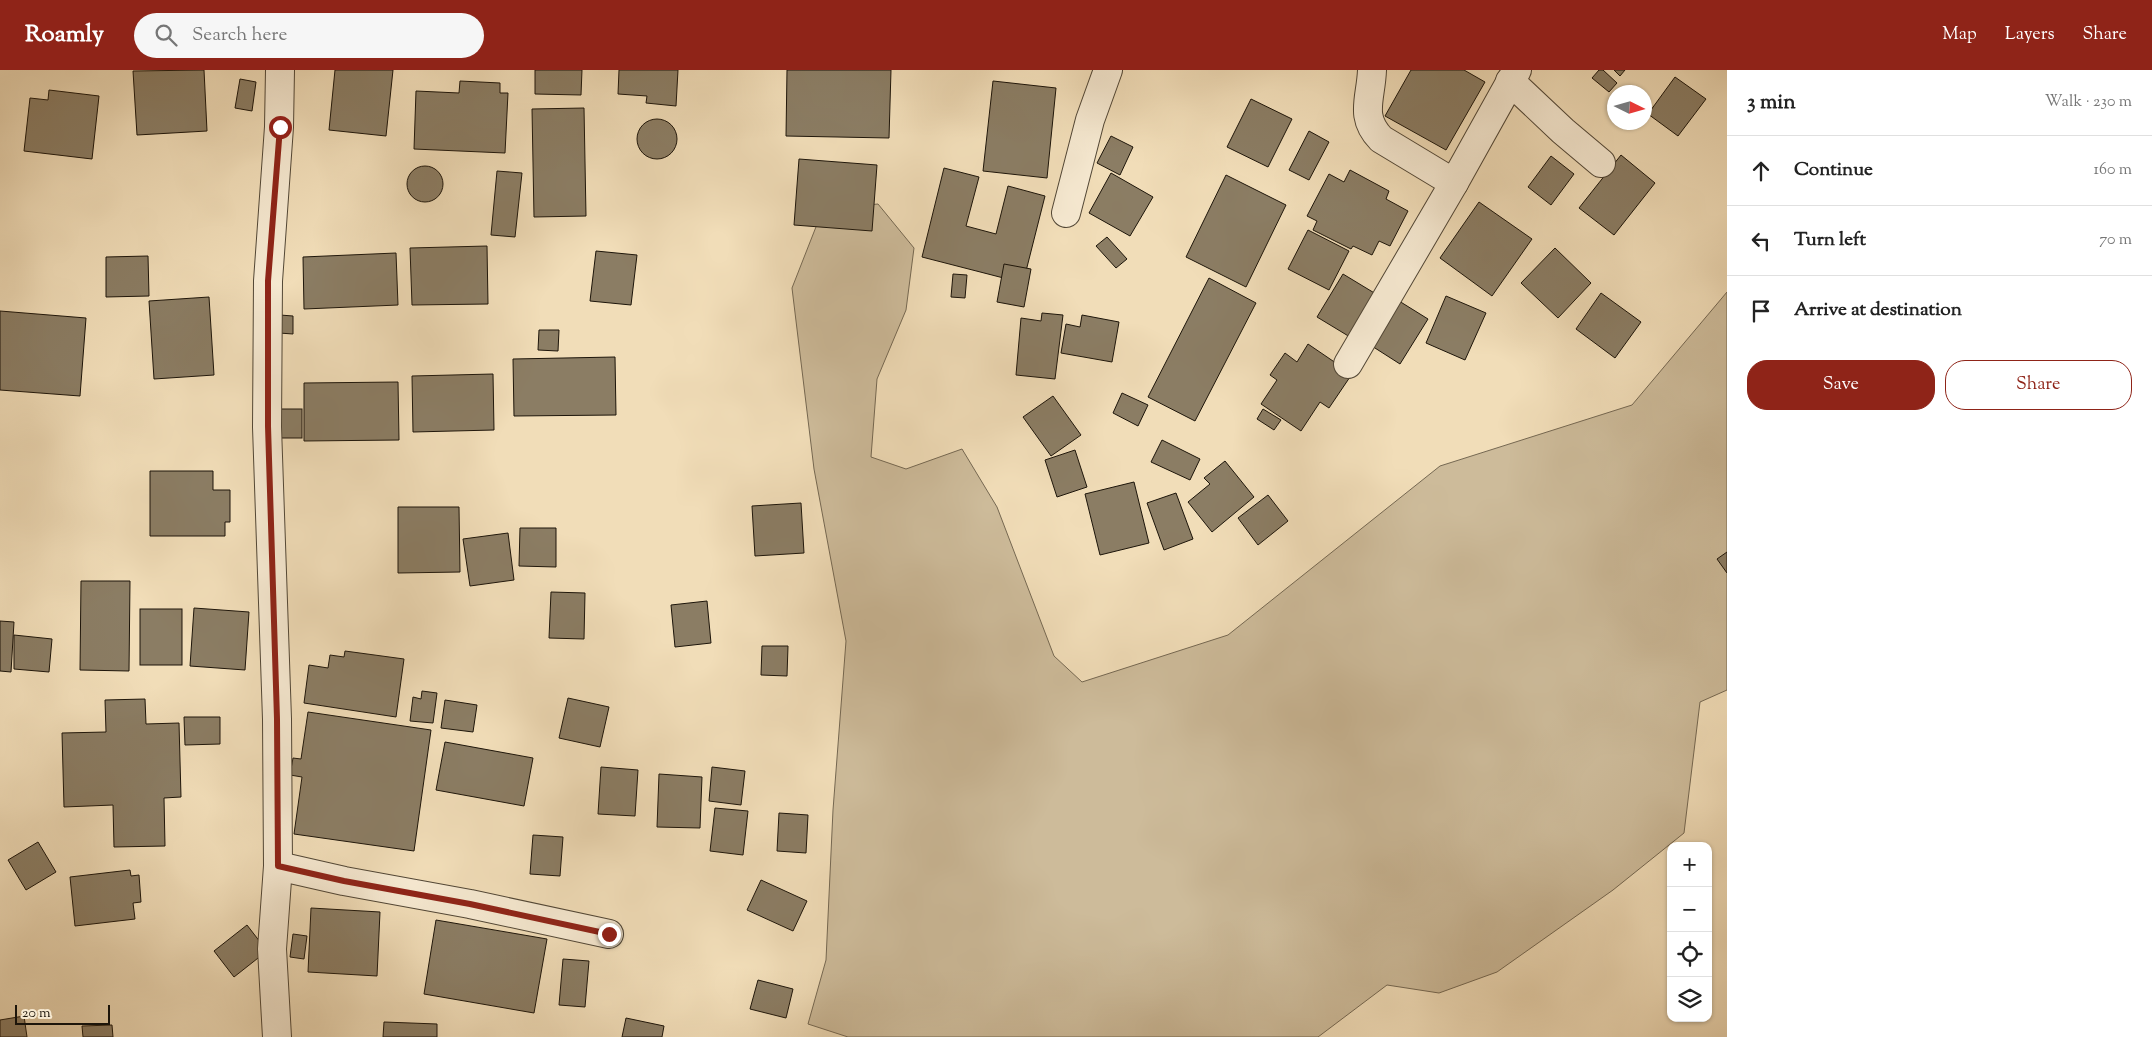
<!DOCTYPE html>
<meta charset="utf-8">
<style>
body{margin:0;font-family:"Sorts Mill Goudy",serif;background:#f6f6f6;color:#222}
.controls{position:absolute;right:15px;bottom:15px;display:grid;overflow:hidden;border-radius:10px;box-shadow:0 1px 4px #0004}
.controls button{width:45px;height:45px;display:grid;place-items:center;padding:0;border:0;border-bottom:1px solid #e0e0e0;background:#fff;color:#222;font:25px sans-serif}
.compass{position:absolute;left:1607px;top:15px;width:45px;height:45px;border-radius:50%;background:#fff;box-shadow:0 1px 4px #0004;rotate:95deg}
.scale{position:absolute;left:15px;bottom:12px;width:95px;box-sizing:border-box;padding-left:5px;border:2px solid #1d150a;border-top:0;font-size:14px;line-height:18px;white-space:nowrap;color:#1d150a;-webkit-text-stroke:4px #f6e9d1;paint-order:stroke}
.stop{position:absolute;width:15px;height:15px;margin:-11px;border:4px solid #8f2418;border-radius:50%;background:#fff}
.stop.end{background:#8f2418;border-color:#fff;box-shadow:0 1px 5px #0008}
.list{margin:0;padding:0;list-style:none}
h2{display:flex;justify-content:space-between;align-items:center;height:65px;margin:0;padding:0 20px;font-size:21px}
h2 small{font-size:16px;font-weight:400;color:#767676}
.list li{display:grid;grid-template-columns:32px 1fr auto;gap:15px;align-items:center;box-sizing:border-box;height:70px;padding:0 20px;border-top:1px solid #e0e0e0}
.list b{display:block;font-size:19px;white-space:nowrap}
.list em{font-size:16px;font-style:normal;color:#767676}
.actions{display:flex;gap:10px;padding:15px 20px}
.actions a{flex:1;padding:11px 0;border:1px solid #8f2418;border-radius:20px;text-align:center;font-size:18px;color:#8f2418}
.actions .main{background:#8f2418;color:#fff}
.icon{flex:none;width:28px;height:28px;fill:none;stroke:currentColor;stroke-width:2;stroke-linecap:round;stroke-linejoin:round}
.map{position:relative;flex:none;width:1727px;height:967px;overflow:hidden}
header{display:flex;align-items:center;gap:30px;box-sizing:border-box;height:70px;padding:0 25px;background:#8f2418;color:#fff}
header strong{font-size:24px}
nav{display:flex;gap:28px;margin-inline-start:auto;font-size:18px}
.search{width:350px;height:45px;background:#f6f6f6;display:flex;align-items:center;gap:12px;box-sizing:border-box;padding:0 18px;border-radius:28px;color:#767676;font-size:19px}
main{display:flex}
aside{flex:1;background:#fff}
.map>svg:first-child{display:block}
.green{fill:#cdbb9a;stroke:#756852}
.building{fill:#8b7d64;stroke:#1d150a}
.lines{fill:none;stroke-linecap:round;stroke-linejoin:round}
.minor-casing{stroke:#524736;stroke-width:30}
.minor{stroke:#f6e9d1;stroke-width:28}
.route{stroke:#8f2418;stroke-width:6}
</style>
<header>
<strong>Roamly</strong>
<div class="search"><svg class="icon" aria-label="search" viewBox="0 0 24 24"><circle cx="10" cy="10" r="6"/><path d="M15 15l6 6"/></svg>Search here</div>
<nav><a>Map</a><a>Layers</a><a>Share</a></nav>
</header>
<main>
<div class="map">
<svg width="1727" height="967" viewBox="0 0 1727 967">
<rect width="100%" height="100%" fill="#f1ddb8"/>
<filter id="stains"><feTurbulence type="fractalNoise" baseFrequency=".004" numOctaves="4"/><feColorMatrix values="0 0 0 0 .2 0 0 0 0 .09 0 0 0 0 .02 0 0 0 .5 -.17"/></filter>
<radialGradient id="worn" r=".72"><stop offset=".6" stop-color="#630" stop-opacity="0"/><stop offset="1" stop-color="#630" stop-opacity=".3"/></radialGradient>
<path class="green" d="M878,134L914,178L906,240L877,309L871,387L906,399L962,379L997,437L1054,586L1082,612L1228,565L1440,396L1632,335L1727,222V620L1700,632L1684,763L1613,820L1497,902L1439,923L1387,915L1318,967H848L808,954L826,890L833,740L846,571L814,399L792,218L823,139Z"/>
<g class="building">
<path d="M204,0L207,61L137,65L133,1Z"/>
<path d="M335,0H393L386,66L329,60Z"/>
<path d="M535,0H582L581,25L535,24Z"/>
<path d="M619,0H678L676,36L646,33L647,26L618,24Z"/>
<path d="M787,0H891L889,68L786,66Z"/>
<path d="M1411,0H1464L1485,12L1446,80L1385,46Z"/>
<path d="M1599,0H1603L1617,13L1609,22L1592,8Z"/>
<path d="M1614,0H1625L1620,6Z"/>
<path d="M1675,7L1706,29L1678,66L1648,44Z"/>
<path d="M240,9L256,12L252,41L235,38Z"/>
<path d="M460,11L500,13V23H508L505,83L414,79L416,21L459,23Z"/>
<path d="M993,11L1056,18L1047,108L983,101Z"/>
<path d="M49,20L99,26L92,89L24,81L30,28L48,30Z"/>
<path d="M1251,29L1292,49L1268,97L1227,77Z"/>
<path d="M584,38L586,146L534,147L532,39Z"/>
<circle cx="657" cy="69" r="20"/>
<path d="M1309,61L1329,72L1309,110L1289,100Z"/>
<path d="M1111,66L1133,77L1120,105L1097,93Z"/>
<path d="M1621,85L1655,113L1614,165L1579,138Z"/>
<path d="M1551,86L1574,104L1551,135L1528,117Z"/>
<path d="M799,89L877,95L872,161L794,155Z"/>
<circle cx="425" cy="114" r="18"/>
<path d="M944,98L979,107L966,156L996,164L1008,116L1045,126L1023,213L922,187Z"/>
<path d="M1350,100L1389,121L1386,129L1408,141L1390,176L1379,171L1372,185L1353,176L1351,179L1313,160L1317,151L1307,146L1329,104L1344,112Z"/>
<path d="M497,101L522,103L515,167L491,165Z"/>
<path d="M1111,103L1153,127L1130,166L1089,143Z"/>
<path d="M1226,105L1286,135L1246,217L1186,187Z"/>
<path d="M1479,132L1532,169L1492,226L1440,188Z"/>
<path d="M1308,160L1349,181L1329,220L1288,199Z"/>
<path d="M1107,167L1127,189L1116,198L1096,176Z"/>
<path d="M487,176L488,234L412,235L410,178Z"/>
<path d="M1555,178L1591,213L1558,248L1521,213Z"/>
<path d="M596,181L637,185L631,235L590,231Z"/>
<path d="M396,183L398,235L304,239L303,187Z"/>
<path d="M148,186L149,226L106,227V187Z"/>
<path d="M1004,194L1031,199L1024,237L997,232Z"/>
<path d="M953,204L967,205L965,228L951,227Z"/>
<path d="M1343,204L1376,224L1350,267L1317,247Z"/>
<path d="M1209,208L1256,233L1195,351L1148,327Z"/>
<path d="M1601,223L1641,252L1615,288L1576,259Z"/>
<path d="M1391,226L1428,249L1400,294L1364,271Z"/>
<path d="M1446,226L1486,243L1465,290L1426,273Z"/>
<path d="M209,227L214,305L154,309L149,231Z"/>
<path d="M0,241L86,248L80,326L0,320Z"/>
<path d="M1042,243L1063,245L1055,309L1016,305L1021,248L1041,251Z"/>
<path d="M280,245L293,246V264L279,263Z"/>
<path d="M1082,245L1119,252L1112,292L1061,283L1066,254L1080,257Z"/>
<path d="M539,260H559L558,281L538,280Z"/>
<path d="M1308,274L1352,304L1329,338L1320,332L1301,361L1261,334L1277,310L1270,305L1285,283L1297,292Z"/>
<path d="M615,287L616,345L514,346L513,289Z"/>
<path d="M493,304L494,360L413,362L412,306Z"/>
<path d="M398,312L399,370L304,371V313Z"/>
<path d="M1122,323L1148,335L1138,356L1113,343Z"/>
<path d="M1053,326L1081,365L1051,386L1023,347Z"/>
<rect x="279" y="339" width="23" height="29"/>
<path d="M1263,339L1281,350L1274,360L1257,349Z"/>
<path d="M1162,370L1200,389L1190,410L1151,392Z"/>
<path d="M1075,380L1087,417L1057,427L1045,390Z"/>
<path d="M1225,391L1254,427L1212,462L1188,432L1210,414L1204,408Z"/>
<path d="M150,401H213V420H230V452H225V466H150Z"/>
<path d="M1134,412L1149,473L1100,485L1085,424Z"/>
<path d="M1176,423L1193,469L1164,480L1147,433Z"/>
<path d="M1268,425L1288,451L1258,475L1238,448Z"/>
<path d="M801,433L804,483L755,486L752,436Z"/>
<path d="M398,437H459L460,502L398,503Z"/>
<path d="M520,458H556V497L519,496Z"/>
<path d="M508,463L514,510L470,516L463,469Z"/>
<path d="M1727,482V503L1717,489Z"/>
<path d="M81,511H130L129,601L80,600Z"/>
<path d="M551,522L585,523L584,569L549,568Z"/>
<path d="M707,531L711,573L675,577L671,535Z"/>
<path d="M194,538L249,542L245,600L190,596Z"/>
<rect x="140" y="539" width="42" height="56"/>
<path d="M0,551L14,552L11,602L0,601Z"/>
<path d="M14,565L52,569L49,602L14,599Z"/>
<path d="M762,576H788L787,606L761,605Z"/>
<path d="M345,581L404,589L396,647L304,633L309,595L328,598L330,585L344,587Z"/>
<path d="M422,621L437,623L433,653L410,651L413,627L421,629Z"/>
<path d="M568,628L609,637L600,677L559,668Z"/>
<path d="M145,629L146,654L179,653L181,727L164,728L165,776L114,777L113,735L64,737L62,663L106,662L105,630Z"/>
<path d="M445,630L477,635L473,662L441,658Z"/>
<path d="M308,642L431,660L414,781L294,764L302,707L290,705L293,688L301,689Z"/>
<path d="M184,647H220V674L185,675Z"/>
<path d="M445,672L533,688L524,736L436,720Z"/>
<path d="M601,697L638,700L635,746L598,744Z"/>
<path d="M712,697L745,701L741,735L709,731Z"/>
<path d="M659,704L702,707L700,758L657,757Z"/>
<path d="M715,738L748,741L743,785L710,781Z"/>
<path d="M779,743L808,745L806,783L777,781Z"/>
<path d="M533,765L563,767L560,806L530,804Z"/>
<path d="M38,772L56,802L26,820L8,790Z"/>
<path d="M130,800L131,806L139,805L141,832L133,833L135,849L75,856L70,807Z"/>
<path d="M761,810L807,831L793,861L747,840Z"/>
<path d="M311,838L380,842L377,906L308,902Z"/>
<path d="M436,850L547,869L534,943L424,924Z"/>
<path d="M247,855L267,881L234,907L214,881Z"/>
<path d="M293,864L307,866L304,889L290,887Z"/>
<path d="M563,889L589,891L585,937L559,935Z"/>
<path d="M758,910L793,919L786,948L750,939Z"/>
<path d="M24,946L27,967H0V950Z"/>
<path d="M626,948L664,956L662,967H622Z"/>
<path d="M384,952L437,954V967H383Z"/>
<path d="M112,955L113,967H83L82,956Z"/>
</g>
<g class="lines">
<defs>
<g id="minor">
<path d="M1372,0C1371,29 1359,46 1381,69L1454,113L1517,0"/>
<path d="M1510,11L1563,61L1601,93"/>
<path d="M1066,143L1090,50L1108,0"/>
<path d="M1348,294L1454,113"/>
<path d="M278,796L344,811L470,834L609,864"/>
<path d="M277,967L272,879L278,796L277,649L267,357L268,211L279,57L280,0"/>
</g>
</defs>
<use href="#minor" class="minor-casing"/>
<use href="#minor" class="minor"/>
</g>
<g class="lines">
<path class="route" d="M280,57L268,211V356L277,649L278,796L344,811L470,834L609,864"/>
</g>
<rect width="100%" height="100%" filter="url(#stains)"/>
<rect width="100%" height="100%" fill="url(#worn)"/>
</svg>
<div class="controls">
<button>+</button>
<button>−</button>
<button><svg class="icon" aria-label="locate" viewBox="0 0 24 24"><circle cx="12" cy="12" r="6"/><path d="M12 2v4M12 18v4M2 12h4M18 12h4"/></svg></button>
<button><svg class="icon" aria-label="layers" viewBox="0 0 24 24"><path d="M12 4l9 5-9 5-9-5zM3 14l9 5 9-5"/></svg></button>
</div>
<svg class="compass" viewBox="-18 -18 36 36"><path d="M0-13l5 13h-10z" fill="#e53935"/><path d="M0 13l5-13h-10z" fill="#767676"/></svg>
<div class="scale">20 m</div>
<div class="stop" style="left:280px;top:57px"></div>
<div class="stop end" style="left:609px;top:864px"></div>
</div>
<aside>
<h2>3 min<small>Walk · 230 m</small></h2>
<ul class="list">
<li><svg class="icon" aria-label="ahead" viewBox="0 0 24 24"><path d="M12 20V5M6 11l6-6 6 6"/></svg><div><b>Continue</b></div><em>160 m</em></li>
<li><svg class="icon" aria-label="left" viewBox="0 0 24 24"><path d="M17 20v-9H6M10 6l-5 5 5 5"/></svg><div><b>Turn left</b></div><em>70 m</em></li>
<li><svg class="icon" aria-label="arrive" viewBox="0 0 24 24"><path d="M6 21V4h12l-3 4 3 4H6"/></svg><div><b>Arrive at destination</b></div></li>
</ul>
<div class="actions"><a class="main">Save</a><a>Share</a></div>
</aside>
</main>
